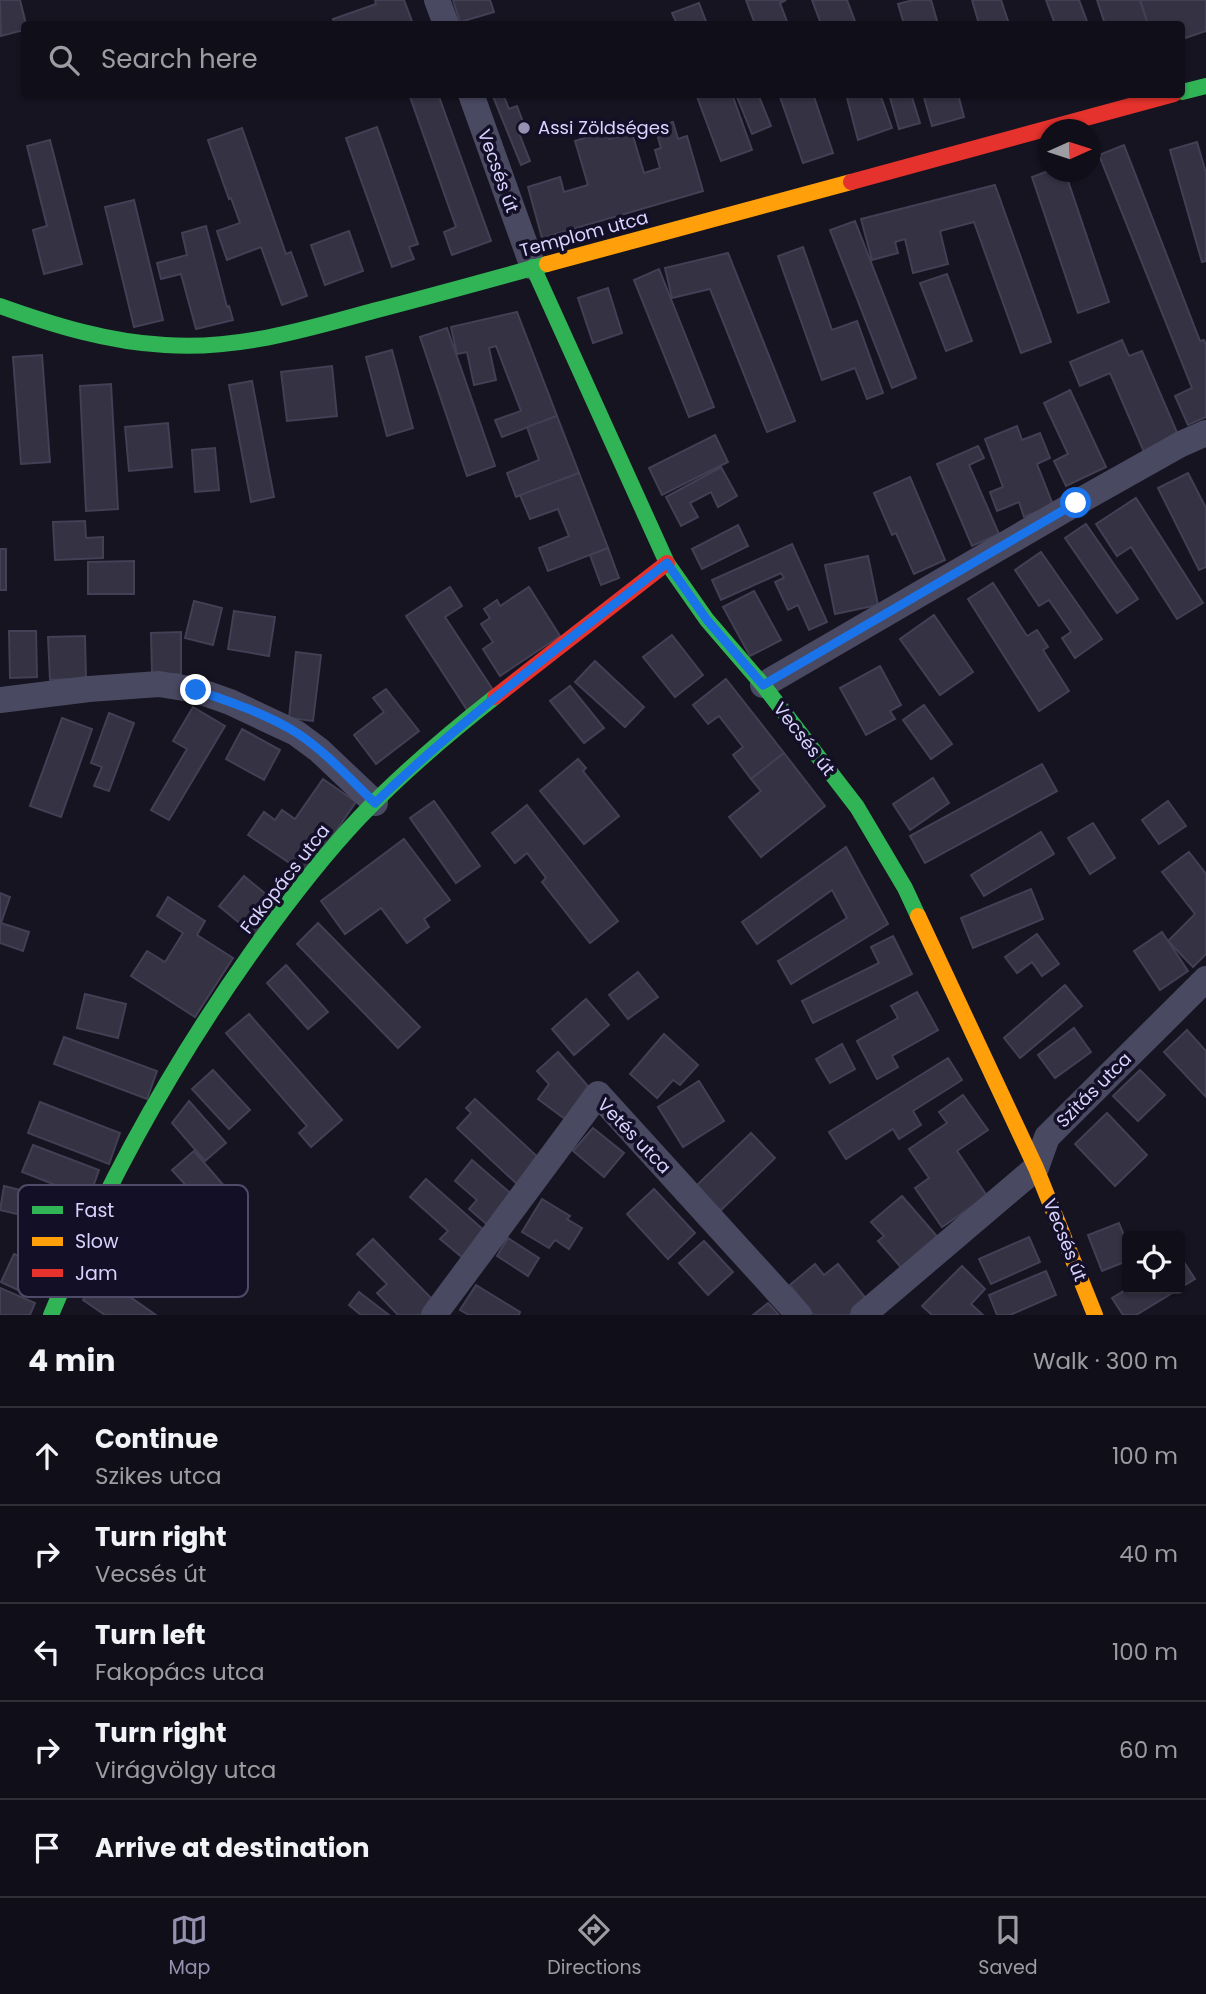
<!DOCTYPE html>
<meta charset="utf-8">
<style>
body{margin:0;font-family:Poppins,sans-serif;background:#191822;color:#f1f3f6}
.controls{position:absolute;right:21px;bottom:21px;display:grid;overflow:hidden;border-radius:7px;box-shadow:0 2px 5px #0004}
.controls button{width:63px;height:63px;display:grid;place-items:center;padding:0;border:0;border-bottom:2px solid #302f38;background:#100f19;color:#f1f3f6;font:35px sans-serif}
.compass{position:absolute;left:1038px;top:119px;width:63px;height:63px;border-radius:50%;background:#100f19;box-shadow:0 2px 5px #0004;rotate:87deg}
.stop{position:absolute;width:21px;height:21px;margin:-16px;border:5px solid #1a73e8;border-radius:50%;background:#fff}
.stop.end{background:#1a73e8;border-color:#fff;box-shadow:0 2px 7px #0008}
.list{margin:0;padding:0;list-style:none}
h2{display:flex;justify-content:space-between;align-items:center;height:91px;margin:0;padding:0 28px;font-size:30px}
h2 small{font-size:23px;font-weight:400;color:#9c9ca2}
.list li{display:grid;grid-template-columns:46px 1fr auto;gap:21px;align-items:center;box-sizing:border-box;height:98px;padding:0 28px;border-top:2px solid #302f38}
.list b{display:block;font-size:26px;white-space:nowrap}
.list p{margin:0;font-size:23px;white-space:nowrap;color:#9c9ca2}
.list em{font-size:23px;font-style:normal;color:#9c9ca2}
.icon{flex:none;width:38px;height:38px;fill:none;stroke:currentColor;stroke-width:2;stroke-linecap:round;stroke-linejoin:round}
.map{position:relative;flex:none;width:1206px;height:1315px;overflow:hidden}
.search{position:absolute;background:#100f19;box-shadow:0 2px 5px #0004;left:21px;right:21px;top:21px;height:77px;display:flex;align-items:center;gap:18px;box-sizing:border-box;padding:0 24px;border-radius:7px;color:#9c9ca2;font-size:26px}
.sheet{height:581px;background:#100f19}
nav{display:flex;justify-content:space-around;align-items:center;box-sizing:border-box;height:98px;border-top:2px solid #302f38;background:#100f19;font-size:19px;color:#9c9ca2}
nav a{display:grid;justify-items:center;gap:4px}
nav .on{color:#9591b1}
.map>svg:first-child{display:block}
.building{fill:#343243;stroke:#433f54;stroke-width:2}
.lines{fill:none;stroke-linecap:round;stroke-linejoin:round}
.street{stroke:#4a4962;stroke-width:26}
.fast{stroke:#30b455;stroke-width:16}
.slow{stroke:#ff9f0a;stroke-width:16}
.jam{stroke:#e5322d;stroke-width:16}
.route{stroke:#1a73e8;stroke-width:9}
.poi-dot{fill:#9591b1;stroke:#130f26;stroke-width:2.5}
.labels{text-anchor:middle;stroke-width:7;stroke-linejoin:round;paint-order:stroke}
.poi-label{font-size:18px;fill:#d9d4ff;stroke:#130f26;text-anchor:start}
.street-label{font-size:18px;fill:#d9d4ff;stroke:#130f26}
.key{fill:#130f26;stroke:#4e4a67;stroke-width:2}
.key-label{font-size:19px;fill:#d9d4ff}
</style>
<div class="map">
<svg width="1206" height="1315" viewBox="0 0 1206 1315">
<rect width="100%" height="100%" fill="#161421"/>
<g class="building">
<path d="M0,0H20L26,24L24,30L1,36Z"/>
<path d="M375,0H404L413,24H335L333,19L376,4Z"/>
<path d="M453,0H490L494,12L460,22Z"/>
<path d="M746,0H786L780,3L788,24H755Z"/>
<path d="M812,0H847L856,24H821Z"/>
<path d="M913,0H931L938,24H904L898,4Z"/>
<path d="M972,0H1001L1009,24H979Z"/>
<path d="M1046,0H1079L1088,24H1055Z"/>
<path d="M1097,0H1140L1148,24H1105Z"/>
<path d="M1140,0H1206V31L1182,39V24H1148Z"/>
<path d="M699,3L707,24H677L672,13Z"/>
<path d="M409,94H438L491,241L452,255L444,232L456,227Z"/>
<path d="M492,94H503L509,109L517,106L524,125L517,128L530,161L521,165Z"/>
<path d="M696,94H732L752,150L721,161Z"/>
<path d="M743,94H758L771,126L752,134L737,97Z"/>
<path d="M779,94H813L833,153L803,163Z"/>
<path d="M846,94H880L892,128L858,140Z"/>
<path d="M889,94H911L920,123L899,129Z"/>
<path d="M923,94H958L964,117L932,126Z"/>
<path d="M673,122L678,139L687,136L703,191L542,238L528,187L560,177L564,192L588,185L575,141L607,131L609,139L632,133L644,173L660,168L655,150L661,148L655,127Z"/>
<path d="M377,127L418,244L409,247L414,259L392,267L346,138Z"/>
<path d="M242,128L286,254L291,252L307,296L282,305L261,247L227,260L217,231L240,223L231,198L229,199L208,140Z"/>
<path d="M50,140L82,264L44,274L33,230L47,226L27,146Z"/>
<path d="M1197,142L1206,173V261L1202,262L1170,150Z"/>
<path d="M1124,145L1200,341L1204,340L1206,345V417L1188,425L1175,396L1192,388L1099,155Z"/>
<path d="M1048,171L1065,172L1109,302L1078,313L1032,177Z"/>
<path d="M995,185L1051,342L1021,353L974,222L940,231L948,264L913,273L905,239L895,242L898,253L872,260L861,219Z"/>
<path d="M134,200L163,320L134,327L105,207Z"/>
<path d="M855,221L916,378L892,388L830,230Z"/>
<path d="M206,226L227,307L229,306L233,320L196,329L181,274L161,279L157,263L187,255L182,233Z"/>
<path d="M349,231L363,271L325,285L311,245Z"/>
<path d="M803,247L832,330L857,321L883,393L867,399L855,368L822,380L778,256Z"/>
<path d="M728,253L795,421L767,432L710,289L672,298L665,268Z"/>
<path d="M659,269L714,407L689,417L634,280Z"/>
<path d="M947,274L972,341L946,351L920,283Z"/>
<path d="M608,288L622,333L593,343L578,298Z"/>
<path d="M517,312L557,416L502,437L495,420L521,411L496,346L489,348L496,380L474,385L467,352L457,354L451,327Z"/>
<path d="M447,328L495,466L467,476L420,337Z"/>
<path d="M1122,340L1129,356L1142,351L1179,437L1144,452L1110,373L1080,386L1070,362Z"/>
<path d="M392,350L413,428L387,436L366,357Z"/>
<path d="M42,355L50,462L21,464L13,357Z"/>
<path d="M332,366L337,416L287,421L281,372Z"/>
<path d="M252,381L274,497L251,502L229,385Z"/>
<path d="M111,384L118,509L86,511L80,386Z"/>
<path d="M1070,390L1106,467L1066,486L1054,461L1068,454L1044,403Z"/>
<path d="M557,416L579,473L516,497L507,473L539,460L527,427Z"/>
<path d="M168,423L172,467L129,471L125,427Z"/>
<path d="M1017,426L1022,440L1040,433L1050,458L1037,464L1053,505L1024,517L1019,502L997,511L990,492L1003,487L985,439Z"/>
<path d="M715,435L728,462L662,495L649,468Z"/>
<path d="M978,446L984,458L969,465L999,534L972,546L937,464Z"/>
<path d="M215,448L219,490L195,492L192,450Z"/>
<path d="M721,467L737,496L718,507L711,492L690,503L698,517L681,526L666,497Z"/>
<path d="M579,473L608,548L548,571L539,548L569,536L558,509L530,519L520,495Z"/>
<path d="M1188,473L1206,508V567L1199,570L1158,488Z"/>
<path d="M910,477L945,560L914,574L896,533L892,535L874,493Z"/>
<path d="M1136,498L1203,603L1177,619L1131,547L1117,556L1096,524Z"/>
<path d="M85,521L86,538L103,537V558L55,560L53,522Z"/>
<path d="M1086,524L1138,599L1117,613L1065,538Z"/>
<path d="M738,525L748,546L702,569L692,549Z"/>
<path d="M792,544L827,622L809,630L798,605L788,610L775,582L784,578L781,573L721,600L712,580Z"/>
<path d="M608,548L619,578L601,585L590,555Z"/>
<rect x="0" y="549" width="6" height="41"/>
<path d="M1041,552L1102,639L1075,658L1062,638L1071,632L1049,600L1039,606L1015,570Z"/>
<path d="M868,556L878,605L835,614L825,565Z"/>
<path d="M134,561V594H88V562Z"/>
<path d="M993,583L1027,636L1037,630L1048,647L1043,650L1069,691L1039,711L968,599Z"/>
<path d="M450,587L462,606L445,617L495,693L467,710L406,616Z"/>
<path d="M529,587L560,636L500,676L483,649L493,642L481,624L490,618L484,609L497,600L500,606Z"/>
<path d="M754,591L781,640L750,656L723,607Z"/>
<path d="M194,601L222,608L213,645L185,638Z"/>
<path d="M234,611L275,617L269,656L228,649Z"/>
<path d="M934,615L973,672L940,695L900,639Z"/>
<path d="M9,631H36L37,677L10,678Z"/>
<path d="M181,632V674H152L151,633Z"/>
<path d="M672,635L703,675L675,697L643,657Z"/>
<path d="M85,636L86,678L50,680L48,637Z"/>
<path d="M296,652L321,655L313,721L289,718Z"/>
<path d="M595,661L644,707L625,727L575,682Z"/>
<path d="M880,666L901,705L890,711L895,719L866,735L840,688Z"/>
<path d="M726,679L784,753L751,779L733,755L743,747L719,716L708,724L693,705Z"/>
<path d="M570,686L604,728L584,743L550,701Z"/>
<path d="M386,689L419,731L376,764L354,735L384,712L373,698Z"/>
<path d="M924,705L952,744L931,759L903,720Z"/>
<path d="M193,707L225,726L169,820L151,810L187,749L173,741Z"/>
<path d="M109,713L134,723L109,791L94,786L102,767L91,763Z"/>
<path d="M62,718L92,729L61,817L30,806Z"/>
<path d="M242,729L280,750L264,780L226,759Z"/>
<path d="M784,753L825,806L761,857L729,817L761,791L751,779Z"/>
<path d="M578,759L586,768L583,771L619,816L584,844L540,791Z"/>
<path d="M1042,764L1057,791L925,863L910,836Z"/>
<path d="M933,778L949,803L910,830L893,804Z"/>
<path d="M323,779L356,802L306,874L248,835L264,812L275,820L282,810L295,819Z"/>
<path d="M434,801L480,866L456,883L410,818Z"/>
<path d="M1168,801L1186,826L1159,844L1142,820Z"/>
<path d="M527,805L618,921L590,943L542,882L546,878L527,853L515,863L492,833Z"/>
<path d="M1093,823L1115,858L1090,874L1068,838Z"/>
<path d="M1041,832L1054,854L984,896L971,875Z"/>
<path d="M404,839L450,900L424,919L429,927L407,943L381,908L345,934L321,901Z"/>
<path d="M846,847L888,924L791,984L778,961L847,918L832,890L757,944L742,922Z"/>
<path d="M1189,852L1206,874V954L1193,967L1168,941L1195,914L1162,872Z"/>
<path d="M244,876L279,905L254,935L219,906Z"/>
<path d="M1031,889L1043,919L973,948L961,918Z"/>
<path d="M0,893L10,897L1,923L29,932L23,951L0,943Z"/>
<path d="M168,897L205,921L197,935L233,958L195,1017L131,976L147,951L165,962L183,933L157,916Z"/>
<path d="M318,923L420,1027L398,1048L297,944Z"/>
<path d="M1162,932L1188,971L1160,990L1134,951Z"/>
<path d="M1037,934L1059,964L1042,976L1032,962L1017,973L1005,957Z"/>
<path d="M893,936L912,974L813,1023L802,1001L879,963L871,947Z"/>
<path d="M286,965L328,1012L308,1029L267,983Z"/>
<path d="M638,972L658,997L628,1019L609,995Z"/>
<path d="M1065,985L1082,1006L1020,1058L1004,1038Z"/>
<path d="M917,992L938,1030L892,1056L898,1067L877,1079L857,1041L898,1018L891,1006Z"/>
<path d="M85,994L126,1004L118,1038L77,1028Z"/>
<path d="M586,999L609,1025L574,1055L552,1029Z"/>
<path d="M249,1014L342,1120L311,1147L299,1133L307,1126L226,1033Z"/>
<path d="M1074,1028L1091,1052L1055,1078L1038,1055Z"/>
<path d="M1187,1030L1206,1051V1097L1164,1052Z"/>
<path d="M664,1034L698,1065L680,1085L673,1080L657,1098L630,1074Z"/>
<path d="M64,1037L157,1071L147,1099L54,1064Z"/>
<path d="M842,1044L855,1069L830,1083L816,1059Z"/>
<path d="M558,1052L588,1086L565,1119L538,1099L549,1084L537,1071Z"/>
<path d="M948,1058L962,1080L913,1111L921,1125L899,1139L893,1129L846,1159L829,1132Z"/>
<path d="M213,1070L250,1110L229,1129L192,1089Z"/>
<path d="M1140,1070L1165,1095L1138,1121L1113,1096Z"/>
<path d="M699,1081L724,1121L683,1147L658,1107Z"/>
<path d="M963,1095L988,1130L957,1151L987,1196L942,1227L915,1188L929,1178L909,1149L947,1123L939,1112Z"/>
<path d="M475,1099L541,1160L518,1185L457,1128L471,1113L466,1108Z"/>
<path d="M189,1101L226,1143L205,1161L172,1123Z"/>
<path d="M40,1102L120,1133L109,1164L28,1133Z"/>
<path d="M1107,1113L1147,1155L1115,1186L1075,1144Z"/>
<path d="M593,1128L624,1153L604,1177L573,1151Z"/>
<path d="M751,1133L775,1158L720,1211L696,1186Z"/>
<path d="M33,1145L99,1170L89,1198L22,1172Z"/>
<path d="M194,1151L232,1195L211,1213L172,1170Z"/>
<path d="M472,1160L515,1197L490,1227L469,1209L477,1200L455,1181Z"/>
<path d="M426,1179L486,1232L463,1258L440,1239L448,1231L410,1197Z"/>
<path d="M4,1186L77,1204L67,1244L34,1235L38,1219L0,1210Z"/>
<path d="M654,1189L695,1233L668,1259L627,1214Z"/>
<path d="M902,1196L941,1241L905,1272L878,1241L884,1236L871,1222Z"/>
<path d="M542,1199L570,1216L567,1219L582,1228L569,1249L555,1240L549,1248L522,1232Z"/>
<path d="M1119,1223L1127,1243V1261L1102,1271L1088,1235Z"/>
<path d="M1029,1237L1040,1262L991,1284L979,1259Z"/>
<path d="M508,1238L539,1258L528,1276L497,1256Z"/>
<path d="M373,1239L436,1303L424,1315H398L377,1293L387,1284L357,1254Z"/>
<path d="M704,1241L733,1272L708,1295L679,1263Z"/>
<path d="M14,1254L46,1268L33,1297L1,1282Z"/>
<path d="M1180,1256L1195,1279L1180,1288Z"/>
<path d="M815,1264L824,1275L838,1264L869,1302L853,1315H814L790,1285Z"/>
<path d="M962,1266L985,1289L971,1304L983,1315H932L922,1306Z"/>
<path d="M1046,1271L1056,1295L1010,1315H997L989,1295Z"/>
<path d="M100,1276L156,1315H105L83,1300Z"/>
<path d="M476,1285L520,1312L519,1315H469L460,1310Z"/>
<path d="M0,1288L35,1303L30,1315H0Z"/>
<path d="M1127,1289H1179L1136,1315H1123L1112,1298Z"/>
<path d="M359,1292L389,1315H361L349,1305Z"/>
<path d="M768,1303L779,1315H753Z"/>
</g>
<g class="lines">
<g class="street">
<path d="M437,0L446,24"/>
<path d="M471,94L533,267"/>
<path d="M763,685L1076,503L1181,444L1206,433"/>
<path d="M0,700L89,689L159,684L196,690L230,702L296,733L319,750L375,803"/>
<path d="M434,1315L598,1094L799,1315"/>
<path d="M863,1315L1036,1168L1047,1137L1206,979"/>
</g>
<g class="fast">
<path d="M1182,92L1206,86"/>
<path d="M533,267L667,563L707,620L763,685L857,807L905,888L918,916"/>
<path d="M0,306C53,325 108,342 165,345C236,350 305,330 373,311C431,296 489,280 547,264"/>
<path d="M51,1315C105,1185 172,1064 254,949C287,903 321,858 360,817C401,774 448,734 495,697"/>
</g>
<g class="slow">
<path d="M547,264L851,182"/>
<path d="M918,916L1036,1168L1095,1315"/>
</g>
<g class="jam">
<path d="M851,182L1174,94"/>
<path d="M495,697L667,563"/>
</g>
</g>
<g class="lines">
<path class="route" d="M196,690C230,702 267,714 297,733C326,752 350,779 375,803C466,715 568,641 667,563L707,620L763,685L1076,503"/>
</g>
<circle class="poi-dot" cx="524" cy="128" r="7"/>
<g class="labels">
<g class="poi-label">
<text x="538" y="134">Assi Zöldséges</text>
</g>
<g class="street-label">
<text transform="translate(498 171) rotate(70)" y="6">Vecsés út</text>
<text transform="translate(584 234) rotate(-15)" y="6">Templom utca</text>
<text transform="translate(804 739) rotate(52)" y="6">Vecsés út</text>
<text transform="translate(285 879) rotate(-52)" y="6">Fakopács utca</text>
<text transform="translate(1094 1090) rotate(-45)" y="6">Szitás utca</text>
<text transform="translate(634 1136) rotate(46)" y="6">Vetés utca</text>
<text transform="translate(1065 1240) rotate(68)" y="6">Vecsés út</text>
</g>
</g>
<rect x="18" y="1185" width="230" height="112" rx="10" class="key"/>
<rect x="32" y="1206" width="31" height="8" fill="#30b455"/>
<rect x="32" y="1237" width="31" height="9" fill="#ff9f0a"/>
<rect x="32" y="1269" width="31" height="8" fill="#e5322d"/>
<g class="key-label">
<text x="75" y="1217">Fast</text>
<text x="75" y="1248">Slow</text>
<text x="75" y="1280">Jam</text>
</g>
</svg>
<div class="controls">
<button><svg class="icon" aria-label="locate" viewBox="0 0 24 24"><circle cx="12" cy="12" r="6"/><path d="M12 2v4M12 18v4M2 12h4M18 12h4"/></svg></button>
</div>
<svg class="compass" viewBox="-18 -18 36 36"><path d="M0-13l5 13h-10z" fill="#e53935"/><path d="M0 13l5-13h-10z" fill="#9c9ca2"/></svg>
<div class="stop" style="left:1076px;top:503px"></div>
<div class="stop end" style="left:196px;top:690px"></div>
<div class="search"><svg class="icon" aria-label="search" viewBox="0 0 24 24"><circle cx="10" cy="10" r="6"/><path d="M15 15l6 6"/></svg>Search here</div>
</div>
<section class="sheet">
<h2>4 min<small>Walk · 300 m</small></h2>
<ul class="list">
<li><svg class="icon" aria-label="ahead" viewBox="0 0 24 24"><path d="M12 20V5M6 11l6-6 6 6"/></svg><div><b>Continue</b><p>Szikes utca</p></div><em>100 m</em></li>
<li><svg class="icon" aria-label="right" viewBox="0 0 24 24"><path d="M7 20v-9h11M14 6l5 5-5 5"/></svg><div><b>Turn right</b><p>Vecsés út</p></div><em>40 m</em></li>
<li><svg class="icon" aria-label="left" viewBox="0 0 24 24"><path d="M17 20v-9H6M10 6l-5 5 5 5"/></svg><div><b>Turn left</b><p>Fakopács utca</p></div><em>100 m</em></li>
<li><svg class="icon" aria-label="right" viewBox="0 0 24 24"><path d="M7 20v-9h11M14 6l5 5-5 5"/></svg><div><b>Turn right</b><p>Virágvölgy utca</p></div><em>60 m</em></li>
<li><svg class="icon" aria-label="arrive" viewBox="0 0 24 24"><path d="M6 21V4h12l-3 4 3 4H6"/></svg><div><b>Arrive at destination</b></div></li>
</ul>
</section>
<nav>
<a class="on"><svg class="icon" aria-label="map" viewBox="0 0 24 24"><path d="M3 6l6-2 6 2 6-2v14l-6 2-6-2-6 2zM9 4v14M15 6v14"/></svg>Map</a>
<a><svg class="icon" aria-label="directions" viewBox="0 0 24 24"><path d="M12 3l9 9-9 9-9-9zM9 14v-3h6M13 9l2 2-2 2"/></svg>Directions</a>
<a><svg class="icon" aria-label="saved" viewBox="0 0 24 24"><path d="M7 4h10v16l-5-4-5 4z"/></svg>Saved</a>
</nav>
